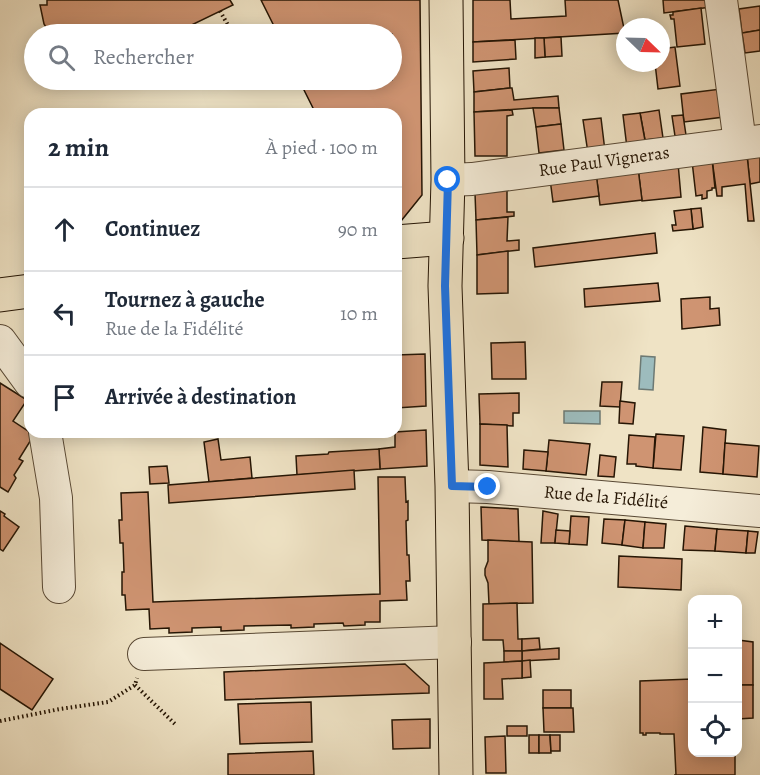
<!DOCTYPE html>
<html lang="fr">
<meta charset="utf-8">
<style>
body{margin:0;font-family:Alegreya,serif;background:#f6f6f7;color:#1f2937}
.controls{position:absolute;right:18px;bottom:18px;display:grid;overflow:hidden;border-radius:12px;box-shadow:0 3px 15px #0003}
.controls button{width:54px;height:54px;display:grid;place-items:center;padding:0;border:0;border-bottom:2px solid #e0e1e3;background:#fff;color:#1f2937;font:30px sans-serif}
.compass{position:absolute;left:616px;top:18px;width:54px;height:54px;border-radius:50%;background:#fff;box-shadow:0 3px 15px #0003;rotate:113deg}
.stop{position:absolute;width:18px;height:18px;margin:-14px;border:4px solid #1a73e8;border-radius:50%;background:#fff}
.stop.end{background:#1a73e8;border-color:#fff;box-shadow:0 2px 6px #0008}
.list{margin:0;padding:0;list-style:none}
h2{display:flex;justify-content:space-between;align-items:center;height:78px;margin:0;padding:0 24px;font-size:26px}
h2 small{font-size:20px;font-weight:400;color:#747a83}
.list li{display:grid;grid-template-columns:39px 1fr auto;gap:18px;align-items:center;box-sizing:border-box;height:84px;padding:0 24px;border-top:2px solid #e0e1e3}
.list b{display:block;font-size:22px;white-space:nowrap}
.list p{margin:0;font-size:20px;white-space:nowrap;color:#747a83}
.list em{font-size:20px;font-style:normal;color:#747a83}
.icon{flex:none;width:33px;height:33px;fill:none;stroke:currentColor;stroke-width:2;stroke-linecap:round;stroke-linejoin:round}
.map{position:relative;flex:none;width:760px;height:775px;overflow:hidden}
.search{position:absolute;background:#fff;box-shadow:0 3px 15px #0003;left:24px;top:24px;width:378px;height:66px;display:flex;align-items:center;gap:15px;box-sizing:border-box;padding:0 21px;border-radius:33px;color:#747a83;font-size:22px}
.panel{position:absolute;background:#fff;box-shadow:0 3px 15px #0003;left:24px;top:108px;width:378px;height:330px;border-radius:18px}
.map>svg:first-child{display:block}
.water{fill:#9dbcbd;stroke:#6d7973;stroke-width:1.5}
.building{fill:#cf9472;stroke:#251504;stroke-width:1.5}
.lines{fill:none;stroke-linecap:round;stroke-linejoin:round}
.minor-casing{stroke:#584834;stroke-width:34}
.major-casing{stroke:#251504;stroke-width:35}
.path{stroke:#251504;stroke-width:4;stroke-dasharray:1.5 3;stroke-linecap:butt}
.minor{stroke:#f5edd9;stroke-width:32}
.major{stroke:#efe3c5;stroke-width:33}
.route{stroke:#1a73e8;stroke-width:8}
.labels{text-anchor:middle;stroke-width:6;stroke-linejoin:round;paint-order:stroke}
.street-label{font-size:18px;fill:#251504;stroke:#f5edd9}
</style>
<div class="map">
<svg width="760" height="775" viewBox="0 0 760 775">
<rect width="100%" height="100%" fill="#efe3c5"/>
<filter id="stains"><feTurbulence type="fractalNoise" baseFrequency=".00333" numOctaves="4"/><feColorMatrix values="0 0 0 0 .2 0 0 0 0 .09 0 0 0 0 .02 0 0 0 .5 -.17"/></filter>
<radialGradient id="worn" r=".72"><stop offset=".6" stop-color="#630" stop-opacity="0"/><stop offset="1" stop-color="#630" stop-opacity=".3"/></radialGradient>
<g class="water">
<path d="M641,356L655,357L653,390L639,389Z"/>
<path d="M564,411H600V424L564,423Z"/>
</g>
<g class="building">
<path d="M47,0H230L233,5L173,34H50L44,24L40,5H47Z"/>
<path d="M261,0H420L422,195L401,221L396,222V114H316L299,80H392V34H278Z"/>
<path d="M473,0H510L511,19L566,16L565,0H618L625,33L473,42Z"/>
<path d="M663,0H710L711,7L664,13Z"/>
<path d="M760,6V30L742,33L739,9Z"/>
<path d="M701,8L705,44L677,47L674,19H671L670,15H673V12Z"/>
<path d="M760,30V51L745,53L742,33Z"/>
<path d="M561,37L562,56L545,57L544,38Z"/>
<path d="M535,38H544L545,57L535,58Z"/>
<path d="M515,40L516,59L473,62V42Z"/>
<path d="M675,47L680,86L658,89L655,63H661V49Z"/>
<path d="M509,68L510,88L474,92L473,71Z"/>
<path d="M510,88H512L514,100L558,96L559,108H533L474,112V92Z"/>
<path d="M721,89L724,117L684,122L681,94Z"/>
<path d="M533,108H559L561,124L536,127Z"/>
<path d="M512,110L513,115L507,116V156H475L474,112Z"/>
<path d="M659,110L663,138L645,140L640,113Z"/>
<path d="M640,113L646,146L627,148L623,115Z"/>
<path d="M683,115L686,135L675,136L672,116Z"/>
<path d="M601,118L605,151L588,153L583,120Z"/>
<path d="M561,124L564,150L539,153L536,127Z"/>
<path d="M760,153V182L750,184L747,155Z"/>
<path d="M747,155L754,221H748L745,184L722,187V196H717L712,159Z"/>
<path d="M712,159L715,188H712V190L707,191V198L702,199V195L696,196L692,161Z"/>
<path d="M678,163L681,197L642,201L638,168Z"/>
<path d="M638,168L642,200L600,205L596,173Z"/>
<path d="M596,173L599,196L553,202L550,179Z"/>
<path d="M507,184V212H514V216L476,220L475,193Z"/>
<path d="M701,208L703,227L693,229L691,209Z"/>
<path d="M691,209L693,229L673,231L672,225H676L674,211Z"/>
<path d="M508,217L507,241L519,240V250L477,255L476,220Z"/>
<path d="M655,233L657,253L535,267L533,248Z"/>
<path d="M508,251V293L477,294V255Z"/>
<path d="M658,283L660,301L585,307L584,289Z"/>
<path d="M710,297V309L719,308L720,325L682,329L681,299Z"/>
<path d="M525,342L526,379H492L491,343Z"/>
<path d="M425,354L426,406L396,408V355Z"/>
<path d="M602,382H622L620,407L600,406Z"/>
<path d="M0,383L27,400L13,421L34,435L19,459L23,461L14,475L16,478L8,492L0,487Z"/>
<path d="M519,393V413H513V426L480,424L479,394Z"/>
<path d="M620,401L635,403L633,424L619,423Z"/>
<path d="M480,424L507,425L508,467L480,465Z"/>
<path d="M703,427L726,430L723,474L700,472Z"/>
<path d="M426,430L427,466L380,469L379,449L395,447V432Z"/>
<path d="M656,434L684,436L681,470L653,468Z"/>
<path d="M629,435L655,437L653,468L636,466V464H627Z"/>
<path d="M218,439L221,460L250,457L252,478L209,482L204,442Z"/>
<path d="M549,440L590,444L586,475L546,471Z"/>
<path d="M725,443L759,446L757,477L723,474Z"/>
<path d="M379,449L380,469L297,475L296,456L328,454L329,452Z"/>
<path d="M524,450L548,452L546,471L523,469Z"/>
<path d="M600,455L616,457L614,477L598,476Z"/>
<path d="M167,466L169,483L150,484L149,467Z"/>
<path d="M354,470L355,489L169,503L168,485Z"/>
<path d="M378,477H405L406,502L408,501V520L406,521L407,555H409L410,581H406L407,600L380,601V622H365V625L344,626L343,623L314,624V627L291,628V625L244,626V630L221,631V627L192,628V632L169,633V628L150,629L149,609L126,610L125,595H122V572H124L123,543H120L119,520H122L121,493L148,492L153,602L380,594Z"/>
<path d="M481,507L518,509L519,542L482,540Z"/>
<path d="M0,511L5,514L4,516L19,527L3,551L0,549Z"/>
<path d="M543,511L558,514L555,543H541Z"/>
<path d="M571,516L589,517L587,545L569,544Z"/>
<path d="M604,519L625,520L622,545L602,543Z"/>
<path d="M625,520L645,522L643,548L622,545Z"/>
<path d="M645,522L666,524L664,548H643Z"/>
<path d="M685,526L717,529L715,551L683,550Z"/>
<path d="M717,529L748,531L746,553L715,551Z"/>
<path d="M556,530L570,531L569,544L555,543Z"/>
<path d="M748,531L758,532L755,553H746Z"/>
<path d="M488,540L532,542L533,603L489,604L488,583L485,575V569L488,561Z"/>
<path d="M619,556L682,559L681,590L618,587Z"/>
<path d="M517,603L518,639H522V651H504L503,640H483V604Z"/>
<path d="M539,638L540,649L522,651V639Z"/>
<path d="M738,640L753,642V685H738Z"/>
<path d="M0,643L53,679L32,710L0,689Z"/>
<path d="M559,648V659L522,661V651Z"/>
<path d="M504,651H522V661L504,662Z"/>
<path d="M530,660L531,677L522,678V661Z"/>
<path d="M522,661V678L502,679L503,699H484V663Z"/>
<path d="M405,664L429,686V693L225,700L224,672Z"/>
<path d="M692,679V752H735V775H674H676L674,734H660V733H646V735H643V733H640V681Z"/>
<path d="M738,685H753V718L738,719Z"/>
<rect x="543" y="690" width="28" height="18"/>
<path d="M311,702L312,742L240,744L238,704Z"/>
<path d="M543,708H573L574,732H544Z"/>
<path d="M430,719V748L393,749L392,720Z"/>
<rect x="507" y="726" width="20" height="10"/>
<rect x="529" y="735" width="10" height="18"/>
<path d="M539,735H550L551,753H539Z"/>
<path d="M550,735H560V751H551Z"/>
<path d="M505,736L506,773H486L485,737Z"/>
<path d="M313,751L314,775H228V754Z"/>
</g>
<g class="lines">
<defs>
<g id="minor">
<path d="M721,0L740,143"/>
<path d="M448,180L472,179L760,141"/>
<path d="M0,341L30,382"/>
<path d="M45,432L56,498L59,587"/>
<path d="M452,486L488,487L760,511"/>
<path d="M144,654L455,642"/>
</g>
<g id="major">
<path d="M446,0L448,180L445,286L452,486L456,775"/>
<path d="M396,242L447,238"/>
<path d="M0,295L30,291"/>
</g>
</defs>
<use href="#minor" class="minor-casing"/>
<use href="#major" class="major-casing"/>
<g class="path">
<path d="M220,11L233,34"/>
<path d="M135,685L176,725"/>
<path d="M0,721L60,709L108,702L135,685L137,678"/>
</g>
<use href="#minor" class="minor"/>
<use href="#major" class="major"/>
</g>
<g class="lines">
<path class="route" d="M448,180L445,286L452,486L488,487"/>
</g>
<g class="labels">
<g class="street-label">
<text transform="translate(604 161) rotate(-8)" y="6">Rue Paul Vigneras</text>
<text transform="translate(606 497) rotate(5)" y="6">Rue de la Fidélité</text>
</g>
</g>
<rect width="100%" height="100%" filter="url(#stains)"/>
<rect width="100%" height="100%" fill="url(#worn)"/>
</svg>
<div class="controls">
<button>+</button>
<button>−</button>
<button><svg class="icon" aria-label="locate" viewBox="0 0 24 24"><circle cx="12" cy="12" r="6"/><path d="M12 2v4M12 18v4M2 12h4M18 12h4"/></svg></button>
</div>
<svg class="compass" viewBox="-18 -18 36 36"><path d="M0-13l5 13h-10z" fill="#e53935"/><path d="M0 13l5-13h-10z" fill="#747a83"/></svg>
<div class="stop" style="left:448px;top:180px"></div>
<div class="stop end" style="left:488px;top:487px"></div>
<div class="search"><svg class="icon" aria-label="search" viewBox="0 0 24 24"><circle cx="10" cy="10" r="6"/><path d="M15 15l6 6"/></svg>Rechercher</div>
<section class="panel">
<h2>2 min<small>À pied · 100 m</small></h2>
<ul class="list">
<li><svg class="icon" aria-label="ahead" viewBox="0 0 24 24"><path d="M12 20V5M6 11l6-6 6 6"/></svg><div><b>Continuez</b></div><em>90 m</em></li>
<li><svg class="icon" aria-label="left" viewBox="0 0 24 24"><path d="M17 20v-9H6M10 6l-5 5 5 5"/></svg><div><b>Tournez à gauche</b><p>Rue de la Fidélité</p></div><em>10 m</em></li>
<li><svg class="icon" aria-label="arrive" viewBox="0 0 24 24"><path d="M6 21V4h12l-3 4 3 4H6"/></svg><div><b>Arrivée à destination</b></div></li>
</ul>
</section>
</div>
